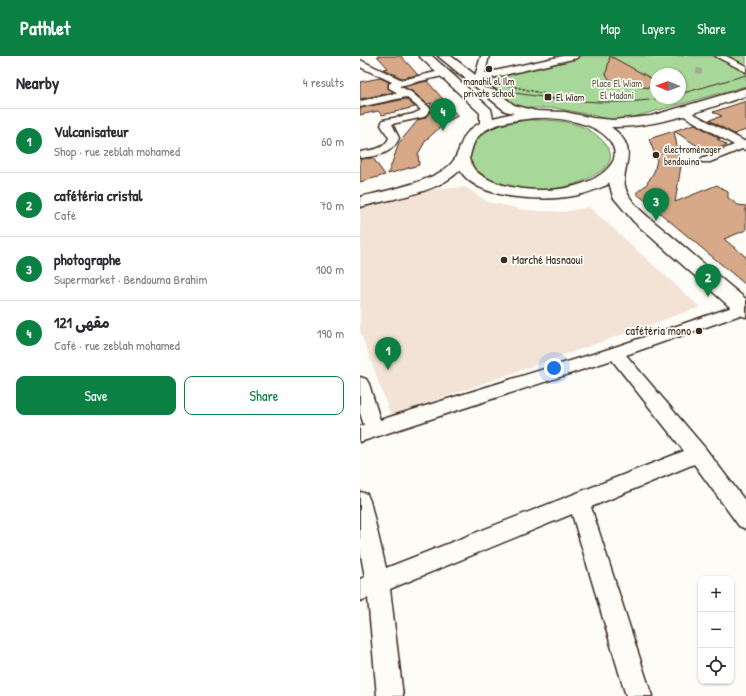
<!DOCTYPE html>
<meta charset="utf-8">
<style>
body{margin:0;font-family:"Patrick Hand","Playpen Sans Arabic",sans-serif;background:#f7f7f7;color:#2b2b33}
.controls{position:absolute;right:12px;bottom:12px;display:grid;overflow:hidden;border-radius:8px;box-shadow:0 1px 3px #0004}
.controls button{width:36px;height:36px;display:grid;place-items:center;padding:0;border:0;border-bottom:1px solid #e1e1e2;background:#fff;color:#2b2b33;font:20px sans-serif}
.compass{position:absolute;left:290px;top:12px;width:36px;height:36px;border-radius:50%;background:#fff;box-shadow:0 1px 3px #0004;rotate:271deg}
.you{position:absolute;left:194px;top:312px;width:14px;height:14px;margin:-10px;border:3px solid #fff;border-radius:50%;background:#1a73e8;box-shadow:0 0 0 6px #1a73e833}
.badge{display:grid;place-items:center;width:26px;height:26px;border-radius:50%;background:#0b8043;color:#fff;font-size:13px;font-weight:700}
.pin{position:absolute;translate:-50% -33px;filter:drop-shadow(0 1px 2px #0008)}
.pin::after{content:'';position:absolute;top:21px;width:14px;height:12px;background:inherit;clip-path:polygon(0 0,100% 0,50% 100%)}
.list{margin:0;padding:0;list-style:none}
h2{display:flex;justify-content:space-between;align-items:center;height:52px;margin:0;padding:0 16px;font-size:17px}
h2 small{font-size:13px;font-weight:400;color:#7c7c81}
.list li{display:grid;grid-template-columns:26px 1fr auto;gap:12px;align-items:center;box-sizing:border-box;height:64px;padding:0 16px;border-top:1px solid #e1e1e2}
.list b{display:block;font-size:15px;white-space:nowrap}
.list p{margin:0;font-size:13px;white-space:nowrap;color:#7c7c81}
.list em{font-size:13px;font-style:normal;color:#7c7c81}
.actions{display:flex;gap:8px;padding:12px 16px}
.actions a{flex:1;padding:9px 0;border:1px solid #0b8043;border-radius:8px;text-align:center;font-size:14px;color:#0b8043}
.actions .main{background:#0b8043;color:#fff}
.icon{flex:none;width:22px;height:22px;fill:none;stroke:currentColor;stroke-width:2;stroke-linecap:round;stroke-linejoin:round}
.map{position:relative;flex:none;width:386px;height:640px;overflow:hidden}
header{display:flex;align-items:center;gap:24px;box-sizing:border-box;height:56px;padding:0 20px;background:#0b8043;color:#fff}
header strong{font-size:19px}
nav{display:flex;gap:22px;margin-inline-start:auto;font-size:14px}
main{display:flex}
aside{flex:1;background:#fff}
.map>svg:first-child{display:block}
.built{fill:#f2e3d6}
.green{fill:#a7d899;stroke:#71815c;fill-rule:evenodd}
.building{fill:#d7a988;stroke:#3b2a1e}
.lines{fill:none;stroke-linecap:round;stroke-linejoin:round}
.street-casing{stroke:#3b2a1e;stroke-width:3}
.secondary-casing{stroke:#3b2a1e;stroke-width:3}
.path{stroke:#3b2a1e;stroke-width:1.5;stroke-dasharray:2.5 1.5;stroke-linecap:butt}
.street{fill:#fdfcf7;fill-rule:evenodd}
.secondary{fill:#fdfcf7;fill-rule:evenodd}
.tram{stroke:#3b2a1e;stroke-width:1}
.tree{fill:#a4a594}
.poi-dot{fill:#3b2a1e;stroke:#fdfcf7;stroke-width:1.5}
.labels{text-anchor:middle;stroke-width:3.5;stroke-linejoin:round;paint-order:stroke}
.far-poi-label{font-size:10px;fill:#3b2a1e;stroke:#fdfcf7;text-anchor:start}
.far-park-label{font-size:10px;fill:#5b5e43;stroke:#fdfcf7}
.poi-label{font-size:12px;fill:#3b2a1e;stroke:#fdfcf7;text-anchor:start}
</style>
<header>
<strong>Pathlet</strong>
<nav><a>Map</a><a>Layers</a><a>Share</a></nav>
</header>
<main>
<aside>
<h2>Nearby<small>4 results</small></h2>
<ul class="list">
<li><span class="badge">1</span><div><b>Vulcanisateur</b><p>Shop · rue zeblah mohamed</p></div><em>60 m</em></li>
<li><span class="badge">2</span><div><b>cafétéria cristal</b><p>Café</p></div><em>70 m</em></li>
<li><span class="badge">3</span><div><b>photographe</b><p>Supermarket · Bendouma Brahim</p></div><em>100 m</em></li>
<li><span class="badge">4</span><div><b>مقهى 121</b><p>Café · rue zeblah mohamed</p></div><em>190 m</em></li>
</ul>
<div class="actions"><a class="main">Save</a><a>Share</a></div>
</aside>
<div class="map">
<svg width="386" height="640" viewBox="0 0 386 640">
<rect width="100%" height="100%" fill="#fdfcf7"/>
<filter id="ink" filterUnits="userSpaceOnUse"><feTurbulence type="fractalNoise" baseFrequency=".025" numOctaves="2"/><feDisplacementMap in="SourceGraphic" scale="8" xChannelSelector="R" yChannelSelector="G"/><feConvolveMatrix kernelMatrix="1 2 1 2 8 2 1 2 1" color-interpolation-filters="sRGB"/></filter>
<g filter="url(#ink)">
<path class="built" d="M105,131L128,146L165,154L204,156L229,151L340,251L31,360L0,275V152L69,134Z"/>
<g class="green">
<path d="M224,0H386V30L256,66L232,59L195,52H146L112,25ZM296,18H320V42H296Z"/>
<path d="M169,64C197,64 223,64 243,85C247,90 252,96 250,104C246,114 236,118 227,123C198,138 146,139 119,118C102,105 110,86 125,76C138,68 155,66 169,64Z"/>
</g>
<g class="building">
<path d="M17,0H41L58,19L42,22L23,13L28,12Z"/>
<path d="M250,0L296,25V32L265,30L249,23L246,18Z"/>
<path d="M20,22L29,26L28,32L34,36L0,43V26Z"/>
<path d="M67,25L98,60L86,66L66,84L58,98L59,109L28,118L39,87L58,64L65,62L72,53L70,50L72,47L67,48L52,35L43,31Z"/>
<path d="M46,43L55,51L22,59L18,55L0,59V52Z"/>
<path d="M386,45V74L374,78L349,64L362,60L353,56Z"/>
<path d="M335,68L360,83H357L367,89L347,96L314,75L321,110L315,146L357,129L368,136V142L378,149L386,150V174L364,183L386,201V229L276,137L286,129L294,116L297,104L289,83Z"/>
<path d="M13,102L25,119L0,126V103Z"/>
</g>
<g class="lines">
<defs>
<g id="street">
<path d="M121,0H129L125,17L203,0H218L217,2L119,25H109V21L115,20Z"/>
<path d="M355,0H366L386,10V16Z"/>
<path d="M0,4L42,24L84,14L88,17L87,19L39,30L51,36L71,53L64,61L32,68L39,82C32,99 16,100 0,102V96C11,94 24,94 29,82L21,69L23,64L53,58L61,54L46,41L0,51V45L38,37L29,32V28L32,26L0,11Z"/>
<path d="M323,52L384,85H386V94L382,93L350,106H342L340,104L342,102L374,89L319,57L318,55Z"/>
<path d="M384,247H386V257L266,299L345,392L386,446V473L379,470L334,408L231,451L292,640H266L212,458L30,533L43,640H17L8,542L0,545V523L5,521L0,494V436L7,438L10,445L26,512L324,395L252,304L0,386V370L4,369L0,357V321L6,323L9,328L20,364L249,293Z"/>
</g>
<path id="secondary" d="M59,0H72L131,53L133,62L154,57L145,55L140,51L78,0H91L154,49L176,55L205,56L233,62L253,64L291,60L386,32V40C342,54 297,72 251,71C286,97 253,114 269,140C278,155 296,167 309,178C335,200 360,222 386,243V261L379,259L274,166L253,141L249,126L247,129C237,133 228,137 218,139C188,146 117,145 100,114C79,137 30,143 0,151V141C24,135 81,125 94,104C104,87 99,79 120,67V57ZM176,62C198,61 246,66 254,93C255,97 255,103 252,107C229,142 146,141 117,116C113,113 111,107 109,103C111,97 112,90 115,85C126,66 157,64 176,62Z"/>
</defs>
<use href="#street" class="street-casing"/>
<use href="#secondary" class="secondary-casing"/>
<g class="path">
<path d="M147,29L189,39"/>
<path d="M188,41L194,44"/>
</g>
<use href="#street" class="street"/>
<use href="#secondary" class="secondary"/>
<g class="tram">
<path d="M73,0C91,16 106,28 130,33C186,42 246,52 302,42"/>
<path d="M320,38L386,19"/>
</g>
</g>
<circle class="tree" cx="339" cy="15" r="3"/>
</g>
<g class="poi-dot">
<circle cx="129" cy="13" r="4"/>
<rect x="184" y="37" width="8" height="8" rx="2"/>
<circle cx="296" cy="99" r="4"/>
<circle cx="144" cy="204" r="4"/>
<circle cx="339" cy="275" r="4"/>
</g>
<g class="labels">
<g class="far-poi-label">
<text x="129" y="29" text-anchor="middle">manahil el Ilm<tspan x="129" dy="12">private school</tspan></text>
<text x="196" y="45">El Wiam</text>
<text x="304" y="97">électroménager<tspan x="304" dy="12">bendouina</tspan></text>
</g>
<g class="far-park-label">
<text x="257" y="31">Place El Wiam<tspan x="257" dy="12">El Madani</tspan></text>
</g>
<g class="poi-label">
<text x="152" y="208">Marché Hasnaoui</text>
<text x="331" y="279" text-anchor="end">cafétéria mono</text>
</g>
</g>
</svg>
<div class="controls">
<button>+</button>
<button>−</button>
<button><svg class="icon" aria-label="locate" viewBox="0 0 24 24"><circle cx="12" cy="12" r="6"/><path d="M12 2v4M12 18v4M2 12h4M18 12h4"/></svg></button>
</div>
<svg class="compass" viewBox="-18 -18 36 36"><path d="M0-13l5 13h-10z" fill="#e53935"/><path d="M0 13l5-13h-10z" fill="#7c7c81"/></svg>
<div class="you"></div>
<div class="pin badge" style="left:28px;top:314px">1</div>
<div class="pin badge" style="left:348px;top:241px">2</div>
<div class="pin badge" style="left:296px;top:165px">3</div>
<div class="pin badge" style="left:83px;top:75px">4</div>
</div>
</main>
